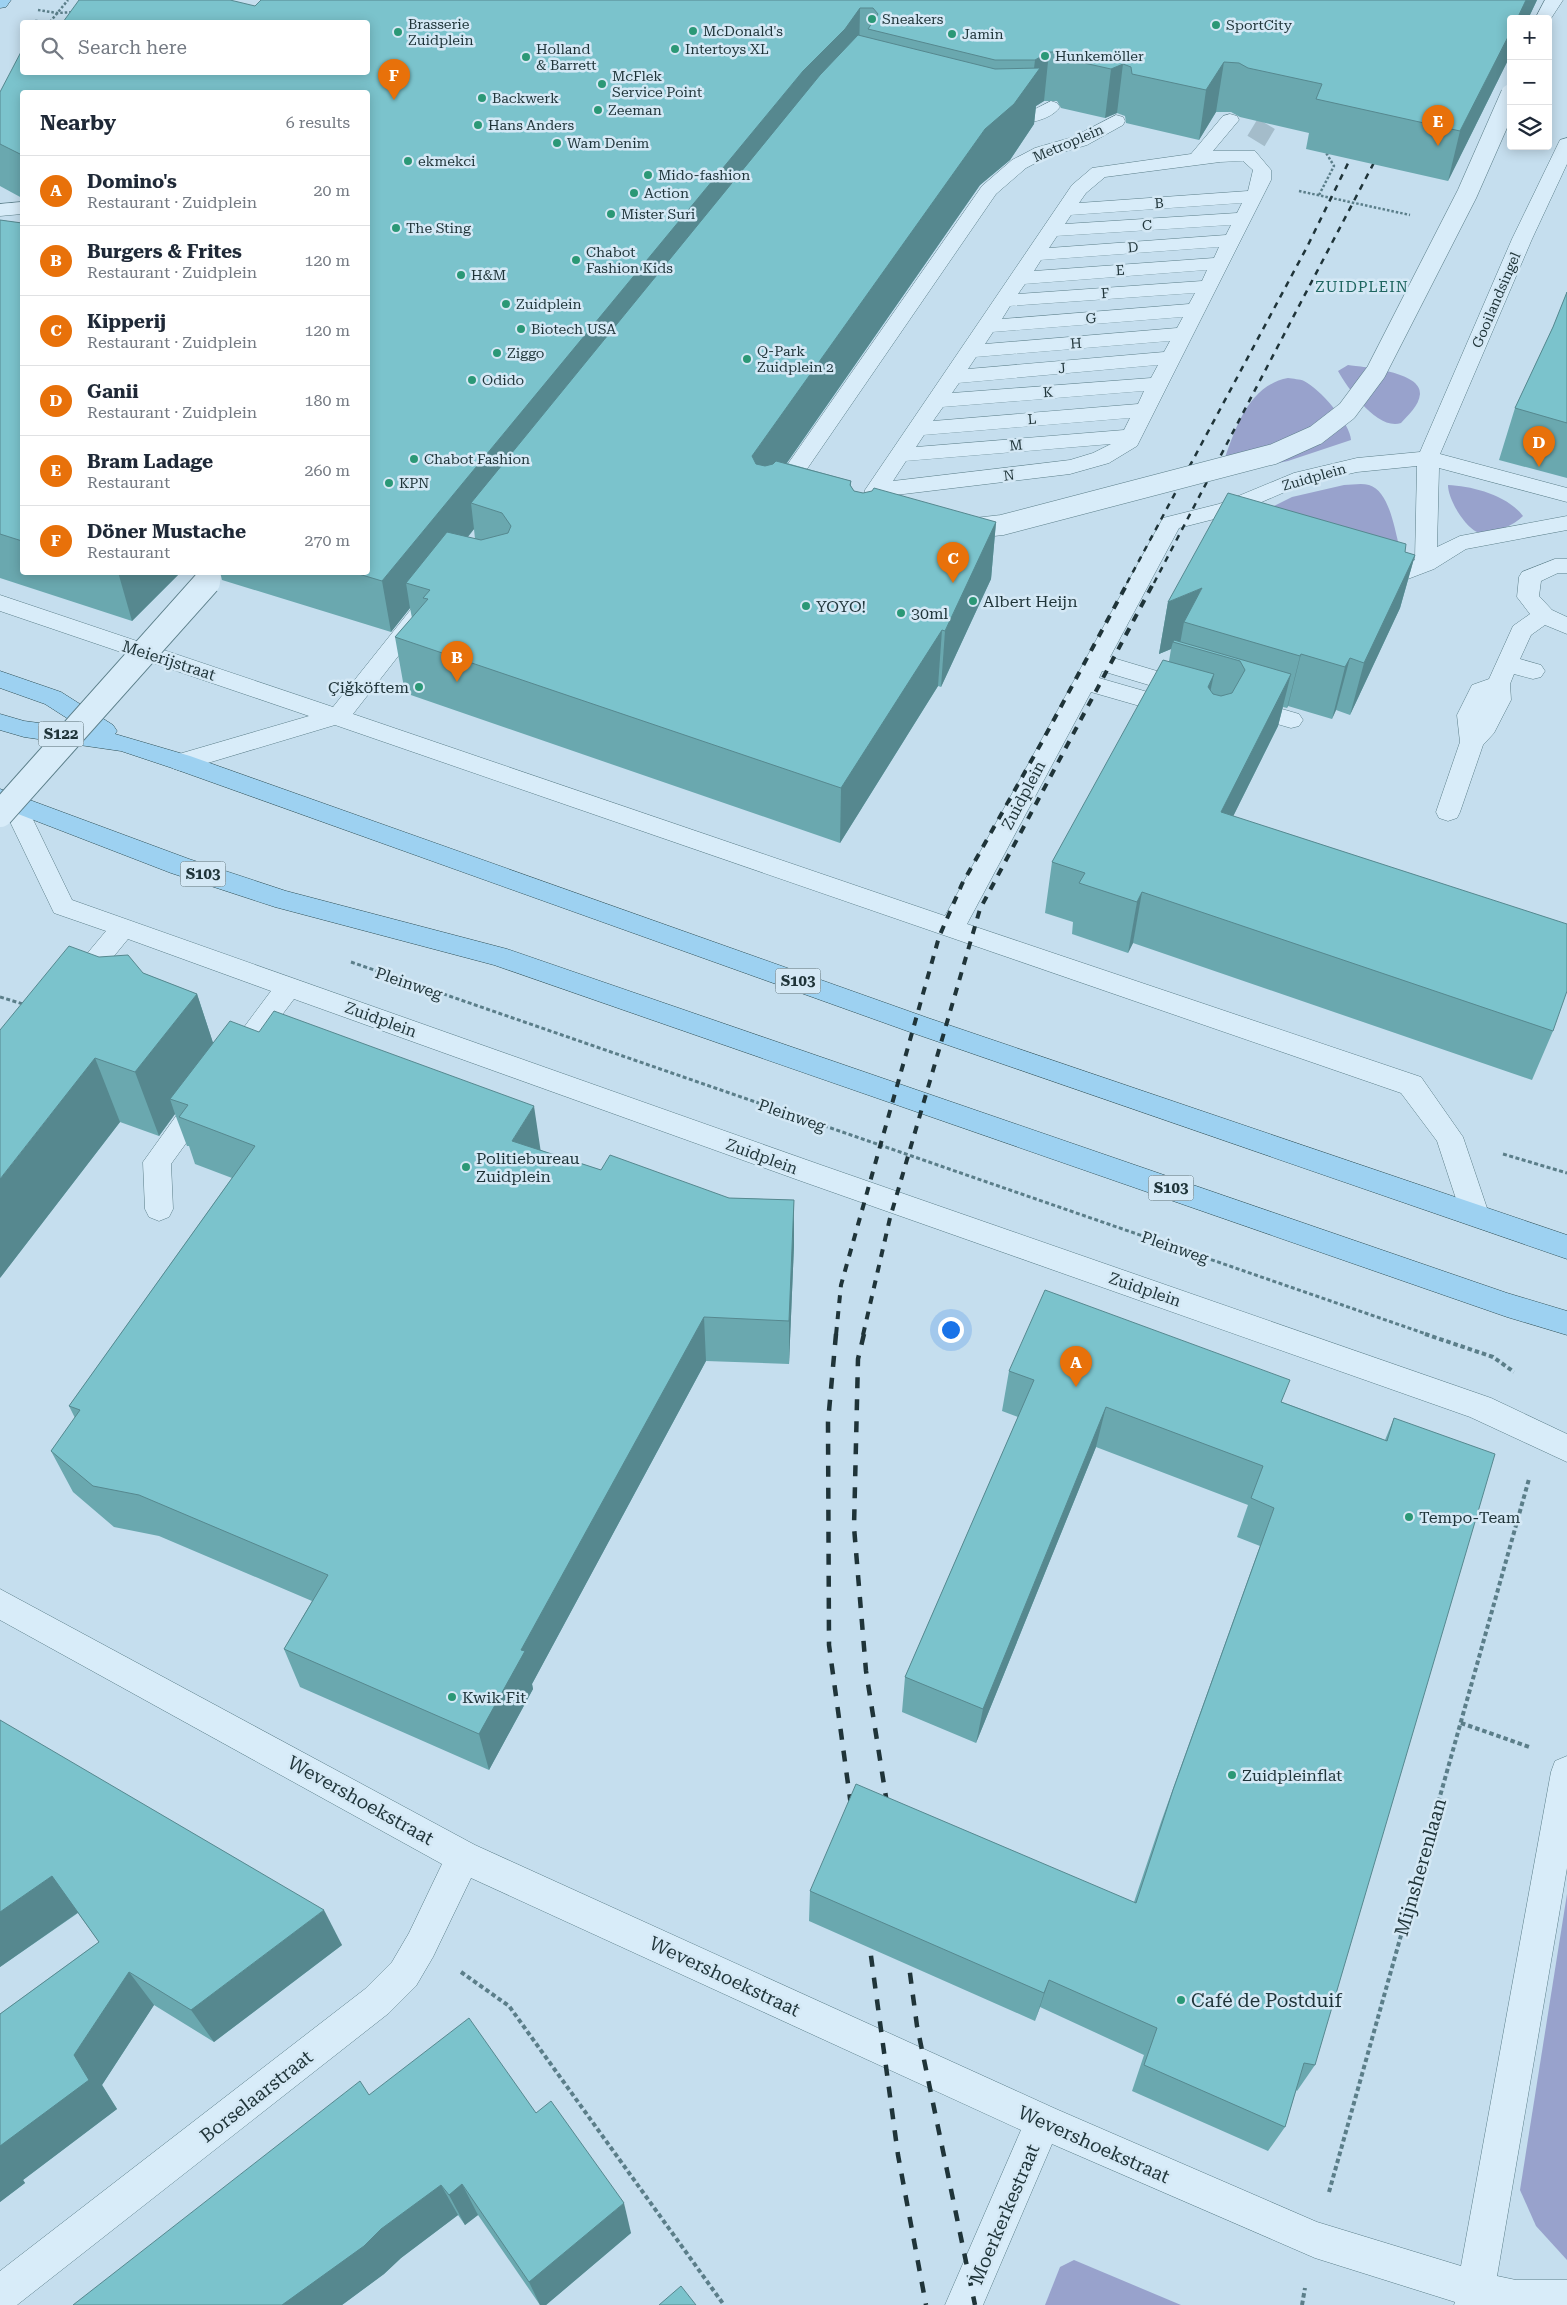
<!DOCTYPE html>
<meta charset="utf-8">
<style>
body{margin:0;font-family:"Roboto Serif",serif;background:#f2f2f3;color:#1f2937}
.controls{position:absolute;right:15px;top:15px;display:grid;overflow:hidden;border-radius:5px;box-shadow:0 2px 12px #0003}
.controls button{width:45px;height:45px;display:grid;place-items:center;padding:0;border:0;border-bottom:1px solid #e0e1e3;background:#fff;color:#1f2937;font:25px sans-serif}
.you{position:absolute;left:950px;top:1329px;width:18px;height:18px;margin:-12px;border:4px solid #fff;border-radius:50%;background:#1a73e8;box-shadow:0 0 0 8px #1a73e833}
.badge{display:grid;place-items:center;width:32px;height:32px;border-radius:50%;background:#1a73e8;color:#fff;font-size:16px;font-weight:700}
.pin{position:absolute;translate:-50% -41px;filter:drop-shadow(0 1px 2px #0008)}
.pin::after{content:'';position:absolute;top:26px;width:18px;height:15px;background:inherit;clip-path:polygon(0 0,100% 0,50% 100%)}
.list{margin:0;padding:0;list-style:none}
h2{display:flex;justify-content:space-between;align-items:center;height:65px;margin:0;padding:0 20px;font-size:21px}
h2 small{font-size:16px;font-weight:400;color:#747a83}
.list li{display:grid;grid-template-columns:32px 1fr auto;gap:15px;align-items:center;box-sizing:border-box;height:70px;padding:0 20px;border-top:1px solid #e0e1e3}
.list b{display:block;font-size:19px;white-space:nowrap}
.list p{margin:0;font-size:16px;white-space:nowrap;color:#747a83}
.list em{font-size:16px;font-style:normal;color:#747a83}
.icon{flex:none;width:28px;height:28px;fill:none;stroke:currentColor;stroke-width:2;stroke-linecap:round;stroke-linejoin:round}
.map{position:relative;flex:none;width:1567px;height:2305px;overflow:hidden}
.search{position:absolute;background:#fff;box-shadow:0 2px 12px #0003;left:20px;top:20px;width:350px;height:55px;display:flex;align-items:center;gap:12px;box-sizing:border-box;padding:0 18px;border-radius:5px;color:#747a83;font-size:19px}
.panel{position:absolute;background:#fff;box-shadow:0 2px 12px #0003;left:20px;top:90px;width:350px;height:485px;border-radius:5px}
.map>svg:first-child{display:block}
.green{fill:#98a2cc}
.lines{fill:none;stroke-linecap:round;stroke-linejoin:round}
.minor-tunnel{stroke:#a4bcca;stroke-width:20;stroke-dasharray:20 10;stroke-linecap:butt}
.minor-casing{stroke:#5b7e89;stroke-width:1}
.major-casing{stroke:#2f5057;stroke-width:1}
.path-far2{stroke:#5b7e89;stroke-width:2.5;stroke-dasharray:2.5 2;stroke-linecap:butt}
.path-far1{stroke:#5b7e89;stroke-width:3;stroke-dasharray:4 2.5;stroke-linecap:butt}
.path{stroke:#5b7e89;stroke-width:4;stroke-dasharray:4.5 3;stroke-linecap:butt}
.minor{fill:#d8ecf9;fill-rule:evenodd}
.major{fill:#9dd1f1;fill-rule:evenodd}
.rail-far2{stroke:#1f3439;stroke-width:2.5;stroke-dasharray:6 6;stroke-linecap:butt}
.rail-far1{stroke:#1f3439;stroke-width:4;stroke-dasharray:8 8;stroke-linecap:butt}
.rail{stroke:#1f3439;stroke-width:4.5;stroke-dasharray:11 11;stroke-linecap:butt}
.minor-bridge-far1-casing{stroke:#5b7e89;stroke-width:21;stroke-linecap:butt}
.minor-bridge-casing{stroke:#5b7e89;stroke-width:28;stroke-linecap:butt}
.minor-bridge-far1{stroke:#d8ecf9;stroke-width:20}
.minor-bridge{stroke:#d8ecf9;stroke-width:26}
.wall{fill:#6aa8af;fill-rule:evenodd}
.shaded-wall{fill:#56888f}
.building{fill:#7bc3cc;stroke:#56888f}
.poi-dot{fill:#2b9876;stroke:#d4e8f5;stroke-width:2}
.labels{text-anchor:middle;stroke-width:5;stroke-linejoin:round;paint-order:stroke}
.far-poi-label{font-size:14px;fill:#1f3439;stroke:#d4e8f5;text-anchor:start}
.far-street-label{font-size:14px;fill:#1f3439;stroke:#d4e8f5}
.far-neighbourhood-label{font-size:15px;letter-spacing:1px;fill:#1e655f;stroke:#d4e8f5}
.shield{fill:#d4e8f5;stroke:#556a71;stroke-width:1}
.shield-label{font-size:15px;font-weight:bold;fill:#1f3439}
.poi-label{font-size:16px;fill:#1f3439;stroke:#d4e8f5;text-anchor:start}
.street-label{font-size:16px;fill:#1f3439;stroke:#d4e8f5}
.near-street-label{font-size:19px;fill:#1f3439;stroke:#d4e8f5}
.near-poi-label{font-size:19px;fill:#1f3439;stroke:#d4e8f5;text-anchor:start}
</style>
<div class="map">
<svg width="1567" height="2305" viewBox="0 0 1567 2305">
<rect width="100%" height="100%" fill="#c5deee"/>
<g class="green">
<path d="M1348,365C1364,367 1422,372 1420,394C1419,406 1408,415 1401,423C1378,431 1348,389 1338,371Z"/>
<path d="M1288,378C1293,379 1300,379 1304,381C1319,388 1351,424 1351,440L1288,461L1246,470L1225,458C1236,426 1250,385 1288,378Z"/>
<path d="M1344,485C1352,485 1361,483 1369,485C1389,491 1394,527 1399,545L1266,510L1292,497Z"/>
<path d="M1448,485C1472,486 1507,495 1523,516C1512,527 1492,534 1477,532C1464,526 1448,499 1448,485Z"/>
<path d="M1567,1894V2260L1536,2226L1520,2190Z"/>
<path d="M1074,2260L1181,2305H1045L1060,2267Z"/>
</g>
<g class="lines">
<path class="minor-tunnel" d="M1256,141L1286,91"/>
<defs>
<g id="minor">
<path d="M1545,0H1563L1548,23V19H1535Z"/>
<path d="M1051,101L1057,103L1060,107C1047,125 1010,126 990,121L988,117L990,113L1031,111Z"/>
<path d="M1230,114L1237,116L1239,120L1213,151H1255L1271,170V180L1137,446L1109,463L1070,474L887,496L886,504L900,519L897,524C882,528 872,518 864,506L865,490L1072,185L1092,168L1191,154L1223,116ZM1243,161L1253,170L1248,191L1079,203L1086,193L1105,177L1220,162ZM1242,203L1237,213L1065,224L1071,215ZM1231,225L1226,235L1049,248L1057,236ZM1219,247L1214,258L1034,271L1041,260ZM1207,270L1202,281L1018,294L1025,284ZM1195,293L1189,304L1002,319L1010,306ZM1183,317L1177,328L985,344L993,332ZM1170,341L1164,352L968,369L976,357ZM1158,365L1151,378L952,393L959,383ZM1144,391L1138,404L933,421L943,407ZM1130,418L1124,430L916,447L924,435ZM1111,444L1093,453L1070,460L893,481L906,461Z"/>
<path d="M1116,115L1123,117L1125,121L1123,125L1087,145L1049,156L1026,168L996,194L785,501L777,503L769,501L766,496L769,491L982,186L1012,160L1035,148L1073,137Z"/>
<path d="M1567,138V164L1532,239L1440,454L1567,488V502L1439,468L1437,547L1460,536L1567,516V530L1466,549L1434,569L1392,585L1366,578L1363,573L1366,568L1374,566L1390,570L1415,560L1417,466L1357,472L1301,485L1234,514L1179,528L1110,657L1197,683L1201,689L1197,695L1189,697L1102,671L1099,678L1186,703L1190,709L1186,715L1178,717L1091,692L967,924L1421,1077L1463,1137L1489,1214L1485,1222L1475,1226L1465,1222L1461,1214L1437,1141L1401,1093L335,725L181,771L172,768L169,762L172,756L309,716L0,611V595L333,707L412,608L420,605L428,608L431,613L428,618L353,714L945,916L1163,518L1219,504L1294,473L1357,458L1420,452L1512,239L1558,144L1560,140Z"/>
<path d="M22,202V214L0,216V204Z"/>
<path d="M1555,559H1567V573H1558L1541,581L1539,596L1552,610L1567,617V634L1545,625L1531,635L1520,659L1541,665L1545,671L1541,677L1533,679L1514,674L1510,684L1511,700L1494,733L1483,745L1460,812L1457,818L1448,821L1439,818L1436,812L1460,742L1457,715L1472,685L1489,679L1513,626L1530,614L1517,597L1519,577L1522,572Z"/>
<path d="M1244,698L1299,714L1303,720L1299,726L1291,728L1236,712L1232,706L1236,700Z"/>
<path d="M13,794L22,797L25,803L72,900L821,1165L1491,1398L1567,1434V1462L1470,1417L801,1181L294,999L242,1068L233,1071L224,1068L220,1061L224,1054L271,991L128,939L83,994L74,997L65,994L61,987L65,980L106,931L54,913L1,803L4,797Z"/>
<path d="M204,1088L214,1091L218,1099L171,1164L173,1209L169,1217L159,1221L149,1217L145,1209L143,1162L194,1091Z"/>
<path d="M0,1589L475,1845L1056,2109L1317,2222L1461,2266L1551,1772L1555,1761L1567,1756V1868L1497,2276L1516,2280H1567V2305H1454L1455,2302L1315,2258L1052,2144L983,2305H945L1021,2130L471,1878L433,1957L416,1986L389,2013L17,2305H0V2271L365,1989L392,1962L409,1933L442,1864L0,1620Z"/>
</g>
<g id="major">
<path d="M0,0H11L6,7L0,8Z"/>
<path d="M0,671L61,692L113,725L117,731L115,734L190,756L928,1018L1567,1235V1259L910,1032L172,768L121,751L24,737L0,730V714L24,721L84,729L45,704L0,688Z"/>
<path d="M0,789L189,859L286,891L507,949L1507,1293L1567,1311V1335L1507,1317L494,965L275,907L171,873L0,807Z"/>
</g>
</defs>
<use href="#minor" class="minor-casing"/>
<use href="#major" class="major-casing"/>
<g class="path-far2">
<path d="M38,10L57,13L74,12"/>
<path d="M35,21L66,22"/>
<path d="M50,22L68,0"/>
<path d="M1299,191L1410,215"/>
<path d="M1319,195L1334,166L1325,151"/>
</g>
<g class="path-far1">
<path d="M351,962L1429,1335"/>
<path d="M0,997L23,1004"/>
<path d="M1503,1154L1567,1173"/>
</g>
<g class="path">
<path d="M1425,1334L1493,1357L1514,1372"/>
<path d="M1461,1723L1529,1747"/>
<path d="M461,1972L509,2006L724,2305"/>
<path d="M1329,2192L1529,1479"/>
<path d="M1302,2305L1305,2288"/>
</g>
<use href="#minor" class="minor"/>
<use href="#major" class="major"/>
<g class="rail-far2">
<path d="M1127,583L1307,247L1356,147"/>
<path d="M1154,583L1379,153"/>
</g>
<g class="rail-far1">
<path d="M836,1335L841,1285L939,937L962,884L1043,740L1128,582"/>
<path d="M863,1335L890,1218L980,909L1154,582"/>
</g>
<g class="rail">
<path d="M836,1334L828,1422L829,1645L852,1813"/>
<path d="M864,1334L858,1359L854,1527L866,1671L888,1810"/>
<path d="M868,1934L898,2155L926,2305"/>
<path d="M907,1951L917,2026L975,2305"/>
</g>
<defs>
<g id="minor-bridge-far1">
<path d="M958,530L1002,525L1274,454L1316,435L1347,411L1376,372L1467,194L1511,94"/>
<path d="M206,583L211,577"/>
</g>
<path id="minor-bridge" d="M0,814L207,582"/>
</defs>
<use href="#minor-bridge-far1" class="minor-bridge-far1-casing"/>
<use href="#minor-bridge" class="minor-bridge-casing"/>
<use href="#minor-bridge-far1" class="minor-bridge-far1"/>
<use href="#minor-bridge" class="minor-bridge"/>
</g>
<g class="wall">
<path d="M1537,0L1528,19H1511V54L1448,181L1306,149L1309,133L1240,117L1231,112H1216L1199,140L1126,123L1125,116L1117,113L1105,118L1061,108L1057,101H1044L1036,106L1034,124L1010,160L980,185L787,463L851,481V486L854,491L996,522L991,579L941,687L938,686L840,843L405,693L395,637L412,618L410,608L391,632L222,580L220,572H368V92H22V198L0,186V92L255,6ZM474,529L475,539L468,537Z"/>
<path d="M0,220L22,223V572H181L132,621L0,578Z"/>
<path d="M1567,292V478L1499,460L1515,408L1553,327Z"/>
<path d="M1405,552L1415,555L1400,608L1350,715L1336,710L1332,719L1288,706L1287,708L1283,707L1278,726L1233,816L1553,1031L1532,1080L1133,943L1128,953L1072,934L1073,922L1045,913L1052,862L1169,661L1171,649L1159,654L1168,602Z"/>
<path d="M99,957L143,973L197,994L213,1043L601,1170L729,1198L794,1200V1245L789,1364L706,1361L532,1684L533,1689L489,1770L300,1687L284,1649L312,1601L159,1536L114,1527L73,1492L51,1451L75,1418L69,1406L232,1178L195,1164L189,1146H187L175,1114L159,1136L120,1122L0,1278Z"/>
<path d="M1009,1371L1282,1402L1385,1440L1394,1418L1315,2065L1297,2091L1296,2090L1285,2127L1268,2151L1132,2091L1144,2055L1040,2007L1035,2021L809,1921L810,1891L1134,1902L1161,1822L1260,1546L1237,1537L1248,1505L1096,1447L976,1743L902,1712L905,1677L1018,1417L1002,1411Z"/>
<path d="M0,1720L342,1945L214,2042L154,2005L102,2085L117,2109L23,2180L25,2183L0,2202V2014L99,1942L78,1913L0,1967Z"/>
<path d="M369,2095L536,2113L631,2233L546,2305H540L478,2215L465,2225L458,2215L401,2258L384,2274L342,2305H73Z"/>
</g>
<g class="shaded-wall">
<path d="M1526,0H1537L1528,19H1517Z"/>
<path d="M860,8L859,57L471,503L474,529L426,588L406,583L410,608L391,632L382,581L803,71Z"/>
<path d="M1511,31V54L1448,181L1460,131Z"/>
<path d="M1049,52L1044,101L1036,106L1034,124L1010,160L980,185L752,513V456L985,129L1033,77L1035,60Z"/>
<path d="M1224,62L1216,112L1199,140L1206,90Z"/>
<path d="M1123,64L1117,113L1105,118L1111,69Z"/>
<path d="M996,522L991,579L941,687L945,631Z"/>
<path d="M1415,555L1400,608L1350,715L1364,663Z"/>
<path d="M118,572H181L132,621Z"/>
<path d="M1202,588L1184,622L1180,644L1173,642L1171,649L1159,654L1168,602Z"/>
<path d="M942,630L938,686L840,843L841,788Z"/>
<path d="M1301,654L1288,706L1287,708L1300,656Z"/>
<path d="M1350,658L1336,710L1332,719L1345,667Z"/>
<path d="M1214,674L1203,726L1208,687Z"/>
<path d="M1291,674L1278,726L1210,863L1221,812Z"/>
<path d="M1142,892L1133,943L1128,953L1137,902Z"/>
<path d="M197,994L218,1058L170,1099L175,1114L159,1136L135,1072Z"/>
<path d="M95,1058L120,1122L0,1278V1179Z"/>
<path d="M534,1106L541,1153L512,1141Z"/>
<path d="M794,1200V1245L789,1364V1321Z"/>
<path d="M704,1317L706,1361L532,1684L533,1689L489,1770L479,1734L521,1650Z"/>
<path d="M1106,1407L1096,1447L976,1743L983,1709Z"/>
<path d="M52,1876L80,1911L0,1967V1912Z"/>
<path d="M324,1910L342,1945L214,2042L191,2010Z"/>
<path d="M129,1972L154,2005L102,2085L117,2109L23,2180L25,2183L0,2202V2146L74,2055Z"/>
<path d="M1049,1980L1040,2007L1035,2021L1044,1993Z"/>
<path d="M462,2184L478,2215L465,2225L449,2195Z"/>
<path d="M441,2185L458,2215L401,2258L384,2274L342,2305H282L381,2229Z"/>
<path d="M624,2203L631,2233L546,2305H540L529,2282Z"/>
</g>
<g class="building">
<path d="M79,0H230L255,6L261,0H1526L1517,19H1511V31L1460,131L1316,99L1322,84L1248,68L1239,63L1224,62L1206,90L1132,74L1131,67L1123,64L1111,69L1066,59L1062,52H1049L1035,60H995L868,29L878,14L873,8H860L845,29L803,71L382,581L352,572H368V92H22V155L0,144V92L22,50V72H368V22H63Z"/>
<path d="M858,35L995,69L1040,68L1014,104L985,129L752,456L756,464L765,466L773,464L776,461L851,481L850,485L854,491L863,493L872,491L874,488L996,522L945,631L942,630L841,788L395,637L428,599L423,598L430,590L406,583L447,532L481,540L508,533L511,526L502,513L471,503L820,75Z"/>
<path d="M0,220L22,223V541L0,534Z"/>
<path d="M1567,292V423L1515,408L1553,327Z"/>
<path d="M1228,493L1406,544L1405,552L1415,555L1364,663L1350,658L1345,667L1301,654L1300,656L1184,622L1202,588L1168,602Z"/>
<path d="M1174,640L1291,674L1221,812L1567,924V991L1553,1031L1142,892L1137,902L1079,883L1085,873L1052,862L1163,660L1214,674L1208,687L1213,694L1221,696L1232,693L1245,670L1240,661L1173,642Z"/>
<path d="M69,946L99,957L128,955L143,973L197,994L135,1072L95,1058L0,1179V1030Z"/>
<path d="M274,1011L534,1106L512,1141L601,1170L610,1155L729,1198L794,1200L789,1321L704,1317L521,1650L525,1651L479,1734L284,1649L328,1575L139,1495L93,1486L51,1451L80,1410L69,1406L255,1146L179,1117L188,1105L170,1099L230,1021L259,1032Z"/>
<path d="M1045,1290L1290,1380L1281,1402L1387,1441L1394,1418L1495,1454L1315,2065L1304,2063L1285,2127L1144,2065L1157,2028L1049,1980L1044,1993L810,1891L856,1784L1136,1903L1173,1790L1274,1508L1251,1498L1263,1466L1106,1407L983,1709L905,1677L1034,1380L1009,1371Z"/>
<path d="M0,1720L324,1910L191,2010L129,1972L74,2055L89,2080L0,2146V2014L99,1942L52,1876L0,1912Z"/>
<path d="M469,2018L536,2113L551,2101L624,2203L529,2282L462,2184L449,2195L441,2185L381,2229L364,2246L282,2305H73L360,2081L369,2095Z"/>
<path d="M681,2286L696,2305H659Z"/>
</g>
<g class="poi-dot">
<circle cx="872" cy="19" r="5"/>
<circle cx="1216" cy="25" r="5"/>
<circle cx="693" cy="31" r="5"/>
<circle cx="398" cy="32" r="5"/>
<circle cx="952" cy="34" r="5"/>
<circle cx="675" cy="49" r="5"/>
<circle cx="1045" cy="56" r="5"/>
<circle cx="526" cy="57" r="5"/>
<circle cx="602" cy="84" r="5"/>
<circle cx="482" cy="98" r="5"/>
<circle cx="598" cy="110" r="5"/>
<circle cx="478" cy="125" r="5"/>
<circle cx="557" cy="143" r="5"/>
<circle cx="408" cy="161" r="5"/>
<circle cx="648" cy="175" r="5"/>
<circle cx="634" cy="193" r="5"/>
<circle cx="611" cy="214" r="5"/>
<circle cx="396" cy="228" r="5"/>
<circle cx="576" cy="260" r="5"/>
<circle cx="461" cy="275" r="5"/>
<circle cx="506" cy="304" r="5"/>
<circle cx="521" cy="329" r="5"/>
<circle cx="497" cy="353" r="5"/>
<circle cx="747" cy="359" r="5"/>
<circle cx="472" cy="380" r="5"/>
<circle cx="414" cy="459" r="5"/>
<circle cx="389" cy="483" r="5"/>
<circle cx="973" cy="601" r="5"/>
<circle cx="806" cy="606" r="5"/>
<circle cx="901" cy="613" r="5"/>
<circle cx="419" cy="687" r="5"/>
<circle cx="466" cy="1167" r="5"/>
<circle cx="1409" cy="1517" r="5"/>
<circle cx="452" cy="1697" r="5"/>
<circle cx="1232" cy="1775" r="5"/>
<circle cx="1181" cy="2000" r="5"/>
</g>
<g class="labels">
<g class="far-poi-label">
<text x="882" y="24">Sneakers</text>
<text x="408" y="29">Brasserie<tspan x="408" dy="16">Zuidplein</tspan></text>
<text x="1226" y="30">SportCity</text>
<text x="703" y="36">McDonald's</text>
<text x="962" y="39">Jamin</text>
<text x="536" y="54">Holland<tspan x="536" dy="16">&amp; Barrett</tspan></text>
<text x="685" y="54">Intertoys XL</text>
<text x="1055" y="61">Hunkemöller</text>
<text x="612" y="81">McFlek<tspan x="612" dy="16">Service Point</tspan></text>
<text x="492" y="103">Backwerk</text>
<text x="608" y="115">Zeeman</text>
<text x="488" y="130">Hans Anders</text>
<text x="567" y="148">Wam Denim</text>
<text x="418" y="166">ekmekci</text>
<text x="658" y="180">Mido-fashion</text>
<text x="644" y="198">Action</text>
<text x="621" y="219">Mister Suri</text>
<text x="406" y="233">The Sting</text>
<text x="586" y="257">Chabot<tspan x="586" dy="16">Fashion Kids</tspan></text>
<text x="471" y="280">H&amp;M</text>
<text x="516" y="309">Zuidplein</text>
<text x="531" y="334">Biotech USA</text>
<text x="757" y="356">Q-Park<tspan x="757" dy="16">Zuidplein 2</tspan></text>
<text x="507" y="358">Ziggo</text>
<text x="482" y="385">Odido</text>
<text x="424" y="464">Chabot Fashion</text>
<text x="399" y="488">KPN</text>
</g>
<g class="far-street-label">
<text transform="translate(1068 143) rotate(-23)" y="5">Metroplein</text>
<text transform="translate(1159 203) rotate(-4)" y="5">B</text>
<text transform="translate(1147 225) rotate(-3)" y="5">C</text>
<text transform="translate(1133 247) rotate(-5)" y="5">D</text>
<text transform="translate(1120 270) rotate(-4)" y="5">E</text>
<text transform="translate(1105 293) rotate(-4)" y="5">F</text>
<text transform="translate(1496 300) rotate(-67)" y="5">Gooilandsingel</text>
<text transform="translate(1091 318) rotate(-5)" y="5">G</text>
<text transform="translate(1076 343) rotate(-4)" y="5">H</text>
<text transform="translate(1062 368) rotate(-5)" y="5">J</text>
<text transform="translate(1048 392) rotate(-4)" y="5">K</text>
<text transform="translate(1032 419) rotate(-5)" y="5">L</text>
<text transform="translate(1016 445) rotate(-5)" y="5">M</text>
<text transform="translate(1009 475) rotate(-7)" y="5">N</text>
<text transform="translate(1314 477) rotate(-16)" y="5">Zuidplein</text>
</g>
<g class="far-neighbourhood-label">
<text x="1362" y="292">ZUIDPLEIN</text>
</g>
<g class="shield">
<rect x="38.5" y="721.5" width="45" height="25" rx="4"/>
<rect x="180.5" y="861.5" width="45" height="25" rx="4"/>
<rect x="775.5" y="968.5" width="45" height="25" rx="4"/>
<rect x="1148.5" y="1175.5" width="45" height="25" rx="4"/>
</g>
<g class="shield-label">
<text x="61" y="739">S122</text>
<text x="203" y="879">S103</text>
<text x="798" y="986">S103</text>
<text x="1171" y="1193">S103</text>
</g>
<g class="poi-label">
<text x="983" y="607">Albert Heijn</text>
<text x="816" y="612">YOYO!</text>
<text x="911" y="619">30ml</text>
<text x="409" y="693" text-anchor="end">Çiğköftem</text>
<text x="476" y="1164">Politiebureau<tspan x="476" dy="18">Zuidplein</tspan></text>
<text x="1419" y="1523">Tempo-Team</text>
<text x="462" y="1703">Kwik Fit</text>
<text x="1242" y="1781">Zuidpleinflat</text>
</g>
<g class="street-label">
<text transform="translate(169 660) rotate(18)" y="6">Meierijstraat</text>
<text transform="translate(1023 795) rotate(-62)" y="6">Zuidplein</text>
<text transform="translate(409 983) rotate(19)" y="6">Pleinweg</text>
<text transform="translate(381 1019) rotate(20)" y="6">Zuidplein</text>
<text transform="translate(792 1115) rotate(19)" y="6">Pleinweg</text>
<text transform="translate(762 1156) rotate(20)" y="6">Zuidplein</text>
<text transform="translate(1175 1247) rotate(19)" y="6">Pleinweg</text>
<text transform="translate(1145 1289) rotate(19)" y="6">Zuidplein</text>
</g>
<g class="near-street-label">
<text transform="translate(361 1800) rotate(29)" y="7">Wevershoekstraat</text>
<text transform="translate(1420 1867) rotate(-74)" y="7">Mijnsherenlaan</text>
<text transform="translate(725 1976) rotate(25)" y="7">Wevershoekstraat</text>
<text transform="translate(256 2096) rotate(-38)" y="7">Borselaarstraat</text>
<text transform="translate(1094 2144) rotate(24)" y="7">Wevershoekstraat</text>
<text transform="translate(1004 2214) rotate(-67)" y="7">Moerkerkestraat</text>
</g>
<g class="near-poi-label">
<text x="1191" y="2007">Café de Postduif</text>
</g>
</g>
</svg>
<div class="controls">
<button>+</button>
<button>−</button>
<button><svg class="icon" aria-label="layers" viewBox="0 0 24 24"><path d="M12 4l9 5-9 5-9-5zM3 14l9 5 9-5"/></svg></button>
</div>
<div class="you"></div>
<div class="pin badge" style="left:1076px;top:1387px;background:#e8710a">A</div>
<div class="pin badge" style="left:457px;top:682px;background:#e8710a">B</div>
<div class="pin badge" style="left:953px;top:583px;background:#e8710a">C</div>
<div class="pin badge" style="left:1539px;top:467px;background:#e8710a">D</div>
<div class="pin badge" style="left:1438px;top:146px;background:#e8710a">E</div>
<div class="pin badge" style="left:394px;top:100px;background:#e8710a">F</div>
<div class="search"><svg class="icon" aria-label="search" viewBox="0 0 24 24"><circle cx="10" cy="10" r="6"/><path d="M15 15l6 6"/></svg>Search here</div>
<section class="panel">
<h2>Nearby<small>6 results</small></h2>
<ul class="list">
<li><span class="badge" style="background:#e8710a">A</span><div><b>Domino's</b><p>Restaurant · Zuidplein</p></div><em>20 m</em></li>
<li><span class="badge" style="background:#e8710a">B</span><div><b>Burgers &amp; Frites</b><p>Restaurant · Zuidplein</p></div><em>120 m</em></li>
<li><span class="badge" style="background:#e8710a">C</span><div><b>Kipperij</b><p>Restaurant · Zuidplein</p></div><em>120 m</em></li>
<li><span class="badge" style="background:#e8710a">D</span><div><b>Ganii</b><p>Restaurant · Zuidplein</p></div><em>180 m</em></li>
<li><span class="badge" style="background:#e8710a">E</span><div><b>Bram Ladage</b><p>Restaurant</p></div><em>260 m</em></li>
<li><span class="badge" style="background:#e8710a">F</span><div><b>Döner Mustache</b><p>Restaurant</p></div><em>270 m</em></li>
</ul>
</section>
</div>
